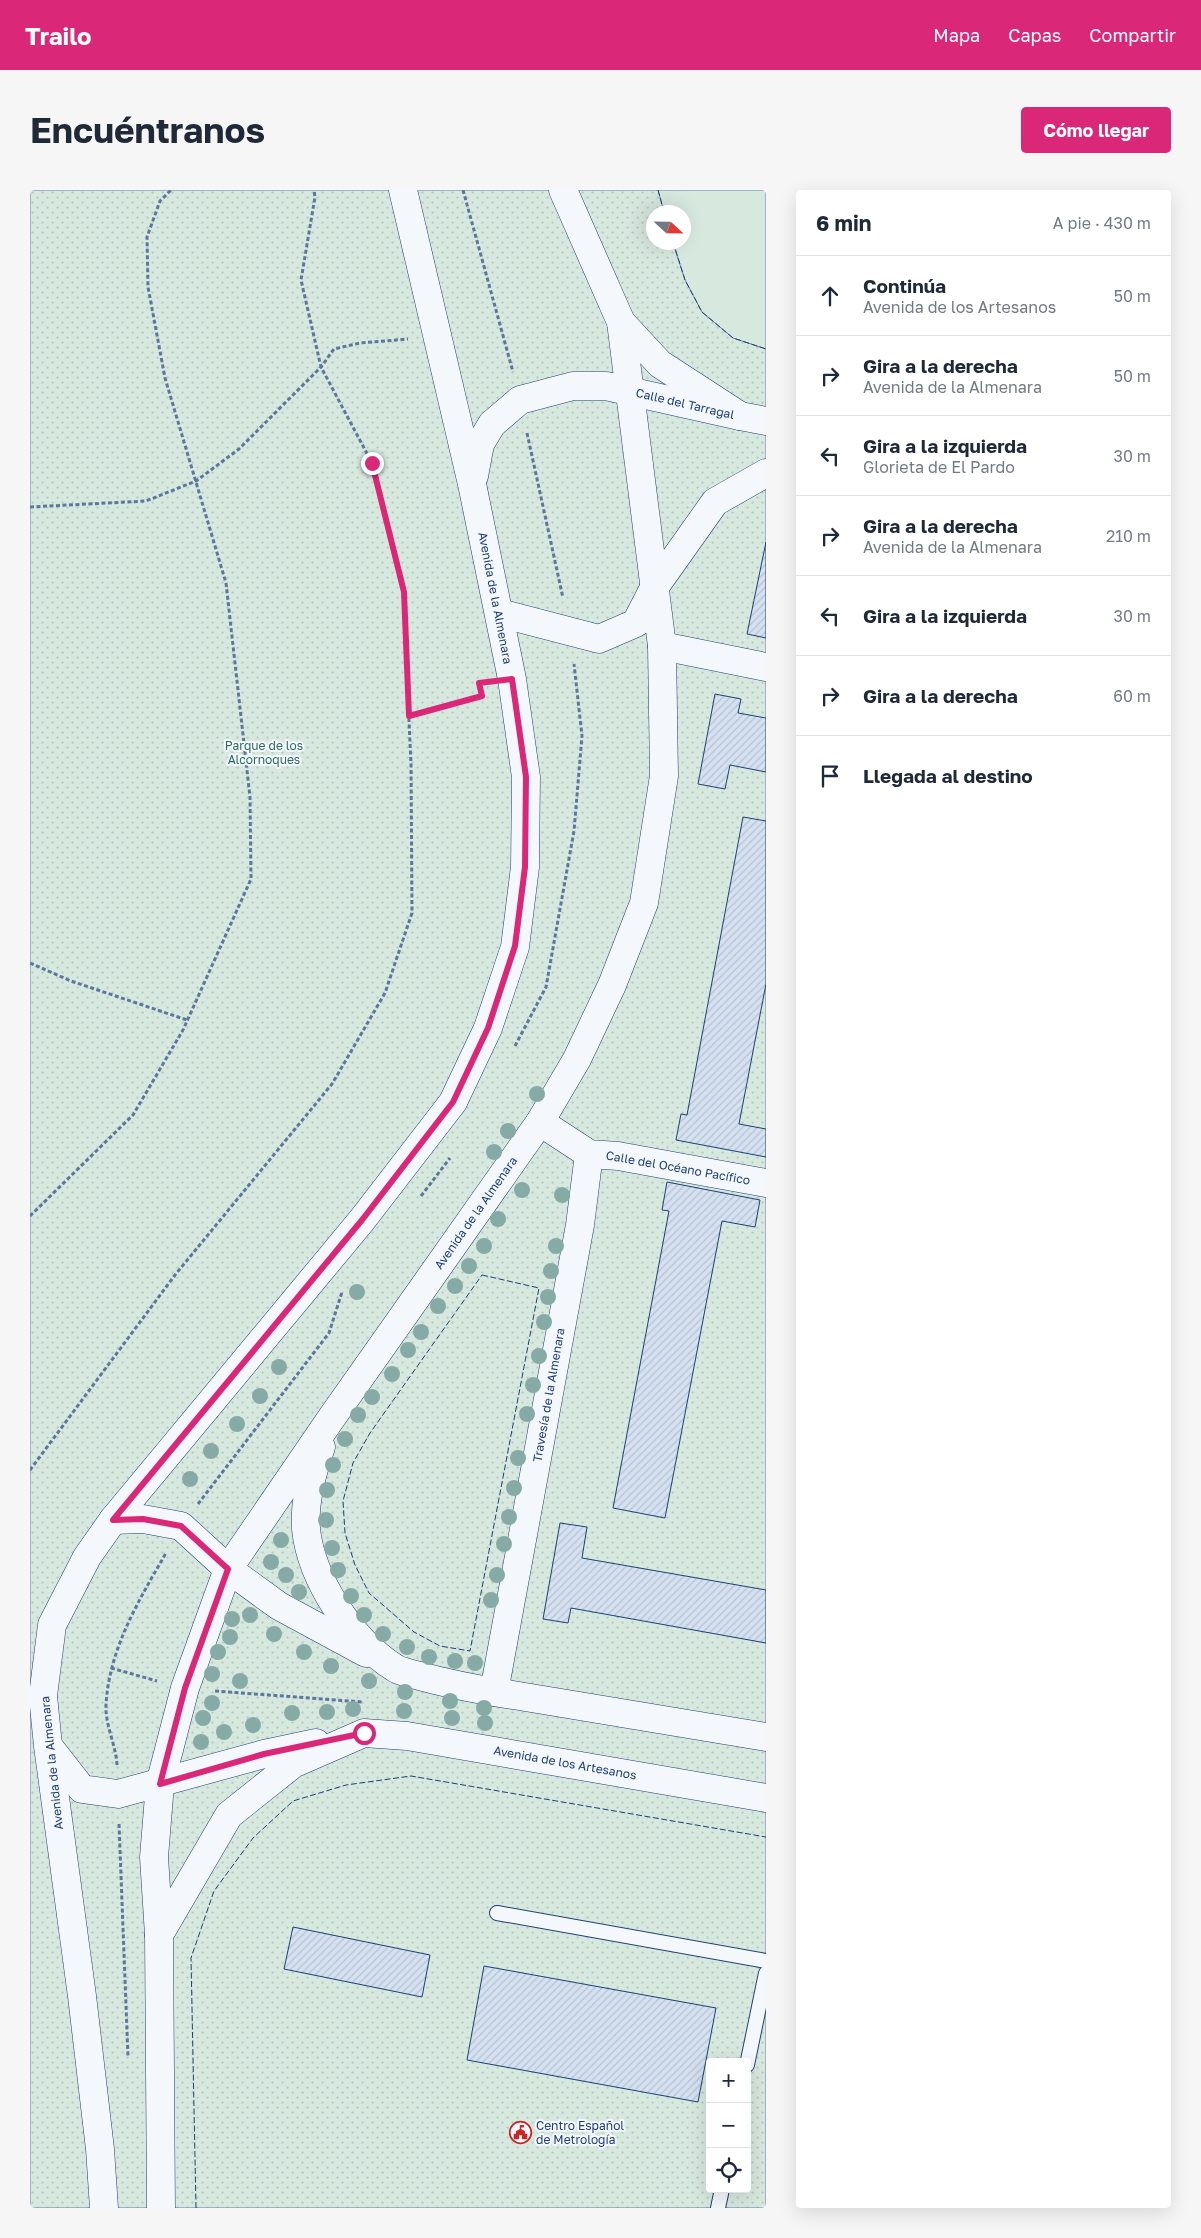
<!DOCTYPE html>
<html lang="es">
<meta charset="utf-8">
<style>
body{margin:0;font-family:"Golos Text",sans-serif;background:#f6f6f7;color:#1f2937}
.controls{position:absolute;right:15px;bottom:15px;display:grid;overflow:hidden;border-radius:5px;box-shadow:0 5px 20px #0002}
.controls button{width:45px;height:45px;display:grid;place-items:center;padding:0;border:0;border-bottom:1px solid #e0e1e3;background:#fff;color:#1f2937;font:25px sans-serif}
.compass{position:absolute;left:616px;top:15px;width:45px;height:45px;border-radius:50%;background:#fff;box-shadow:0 5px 20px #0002;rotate:112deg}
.stop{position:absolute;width:15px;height:15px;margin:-11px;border:4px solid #db2777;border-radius:50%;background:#fff}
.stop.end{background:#db2777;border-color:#fff;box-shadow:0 1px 5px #0008}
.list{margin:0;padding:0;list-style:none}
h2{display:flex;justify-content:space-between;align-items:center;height:65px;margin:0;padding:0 20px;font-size:21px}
h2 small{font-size:16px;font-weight:400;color:#747a83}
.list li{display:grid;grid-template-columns:32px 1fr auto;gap:15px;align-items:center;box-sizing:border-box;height:80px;padding:0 20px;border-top:1px solid #e0e1e3}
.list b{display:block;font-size:19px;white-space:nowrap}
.list p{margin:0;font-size:16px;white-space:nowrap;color:#747a83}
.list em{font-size:16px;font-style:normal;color:#747a83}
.icon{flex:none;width:28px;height:28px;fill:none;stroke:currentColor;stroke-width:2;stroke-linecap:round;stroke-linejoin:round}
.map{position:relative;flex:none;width:736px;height:2018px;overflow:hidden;border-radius:5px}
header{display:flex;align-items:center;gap:30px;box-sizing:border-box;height:70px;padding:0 25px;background:#db2777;color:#fff}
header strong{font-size:24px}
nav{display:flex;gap:28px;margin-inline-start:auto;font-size:18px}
.intro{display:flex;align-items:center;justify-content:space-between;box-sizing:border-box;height:120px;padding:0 30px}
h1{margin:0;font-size:35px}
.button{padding:12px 22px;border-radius:5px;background:#db2777;color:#fff;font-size:18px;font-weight:700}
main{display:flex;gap:30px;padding:0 30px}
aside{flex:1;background:#fff;border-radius:5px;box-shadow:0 5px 20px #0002}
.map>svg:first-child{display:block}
.green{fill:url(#green-dots);stroke:#687fa3;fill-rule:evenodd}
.pitch{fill:#d7e8df;stroke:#687fa3}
.building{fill:url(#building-hatch);stroke:#1d3f73}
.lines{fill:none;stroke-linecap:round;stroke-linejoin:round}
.lane-casing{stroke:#1d3f73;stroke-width:16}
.street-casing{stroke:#1d3f73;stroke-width:29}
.path{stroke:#5e769c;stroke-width:3;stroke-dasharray:4 2.5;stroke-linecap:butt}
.lane{stroke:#f4f7fb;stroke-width:14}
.street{stroke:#f4f7fb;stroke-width:28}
.fence{stroke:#1d3f73;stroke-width:1;stroke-dasharray:6 2.5;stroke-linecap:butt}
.tree{fill:#86aba6}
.route{stroke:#db2777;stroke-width:6}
.labels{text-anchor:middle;stroke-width:4;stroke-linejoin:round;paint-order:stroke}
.street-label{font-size:12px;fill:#1d3f73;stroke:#f4f7fb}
.park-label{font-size:12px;fill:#2c6c60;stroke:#f4f7fb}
.poi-label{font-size:12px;fill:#1d3f73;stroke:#f4f7fb;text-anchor:start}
</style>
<header>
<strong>Trailo</strong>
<nav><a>Mapa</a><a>Capas</a><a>Compartir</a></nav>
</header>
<div class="intro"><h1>Encuéntranos</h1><a class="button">Cómo llegar</a></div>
<main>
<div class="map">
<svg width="736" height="2018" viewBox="0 0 736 2018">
<defs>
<pattern id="green-dots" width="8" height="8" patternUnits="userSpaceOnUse" patternTransform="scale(1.25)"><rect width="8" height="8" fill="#d7e8df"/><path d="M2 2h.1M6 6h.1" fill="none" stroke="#b8c8c3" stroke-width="1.8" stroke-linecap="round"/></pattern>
<pattern id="building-hatch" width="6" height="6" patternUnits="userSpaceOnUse" patternTransform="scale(1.25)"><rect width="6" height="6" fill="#d5e0f0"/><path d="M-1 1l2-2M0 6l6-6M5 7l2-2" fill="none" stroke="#b6c1d1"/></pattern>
</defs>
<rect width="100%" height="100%" fill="#f4f7fb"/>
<path class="green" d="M0,0H736V2018H0ZM624,22H654V52H624ZM680,1872H717V1999H680Z"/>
<path class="pitch" d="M628,0H736V159L703,148L672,122L655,90L643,53L654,52V22H634Z"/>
<g class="building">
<path d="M736,352V448L717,444Z"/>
<path d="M685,504L711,509L708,523L736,528V582L700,575L695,599L668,594Z"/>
<path d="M713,627L736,631V794L709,934L736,939V967L646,950L651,924L657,925Z"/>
<path d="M637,992L730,1010L725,1037L692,1031L635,1328L583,1318L639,1021L632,1020Z"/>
<path d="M530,1333L557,1337L552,1368L736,1400V1453L541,1418L538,1433L513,1429Z"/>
<path d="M263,1737L400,1765L392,1807L254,1779Z"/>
<path d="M454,1776L686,1818L668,1912L437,1870Z"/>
</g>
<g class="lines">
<defs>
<g id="lane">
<path d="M467,1723L736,1771"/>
<path d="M717,1875L736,1783"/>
<path d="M688,2018L692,1999"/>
</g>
<g id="street">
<path d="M591,132L630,174L710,226L736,231"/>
<path d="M444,286L450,254L462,234L490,210L543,196H576L710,226"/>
<path d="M469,423L569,449L606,433L624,398L685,312L736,283"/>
<path d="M632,456L736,477"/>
<path d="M510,932L559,964L588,966L736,993"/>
<path d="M291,1257C282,1283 274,1311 276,1339C281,1389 322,1451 365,1478C371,1482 380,1483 386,1485C418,1494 450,1500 483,1505C567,1519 652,1533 736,1547"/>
<path d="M83,1330L113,1329L151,1336L198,1379L249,1416L336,1463"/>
<path d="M464,1502L550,1035L559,964"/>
<path d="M19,1557L52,1599L88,1604L234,1564L286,1553"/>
<path d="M129,1745L199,1625L263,1574L334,1543L377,1546L736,1608"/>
<path d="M74,2018L70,1959L52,1806L18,1556L13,1506L22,1435L57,1367L83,1330L332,1030L423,912L458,838L485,757L495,677L496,587L482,489L442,294L373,0"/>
<path d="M131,2018L129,1745L124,1667L130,1594L155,1498L198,1379L300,1230L510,932L547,869L582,795L614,713L634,586L632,456L591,132L533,0"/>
</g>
</defs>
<use href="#lane" class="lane-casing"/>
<use href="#street" class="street-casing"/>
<g class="path">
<path d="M433,0L483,182"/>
<path d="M497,243L533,408"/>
<path d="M0,317L116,311L166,291L209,259L291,177L304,159L330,153L378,149"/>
<path d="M379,526L452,506L449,493L454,492"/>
<path d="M0,773L41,791L157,830"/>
<path d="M485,856L516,797L544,641L552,546L544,474"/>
<path d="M391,1006L420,968"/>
<path d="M0,1026L103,925L153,840L221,689L220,607L196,393L135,188L118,97L117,47L130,11L141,0"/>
<path d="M0,1280L145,1085L302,894L355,803L382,723L381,574L373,402L342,273L291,177L271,90L285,7L284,0"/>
<path d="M168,1314L299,1143L312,1102"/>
<path d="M81,1478L127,1491"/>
<path d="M185,1501L333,1512"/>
<path d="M87,1575C86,1555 75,1535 76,1515C79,1459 109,1410 136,1363"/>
<path d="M89,1634L98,1867"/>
</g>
<use href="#lane" class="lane"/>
<use href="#street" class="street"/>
<g class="fence">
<path d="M628,0L634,22"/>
<path d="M643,52L655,90L672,122L703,148L736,159"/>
<path d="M452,1085L509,1098L440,1461L410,1456L384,1442L339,1403L325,1375L315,1343L313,1311L323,1273L340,1243Z"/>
<path d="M166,2018L161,1768L184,1701L223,1648L263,1611L316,1595L381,1586L736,1647"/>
</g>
</g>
<g class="tree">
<circle cx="507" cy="904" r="8"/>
<circle cx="478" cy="941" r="8"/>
<circle cx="464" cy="962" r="8"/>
<circle cx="492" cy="1000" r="8"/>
<circle cx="532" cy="1005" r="8"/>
<circle cx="468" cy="1029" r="8"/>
<circle cx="454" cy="1056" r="8"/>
<circle cx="526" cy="1056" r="8"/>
<circle cx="439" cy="1076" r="8"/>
<circle cx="521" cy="1081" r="8"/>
<circle cx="425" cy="1096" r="8"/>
<circle cx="327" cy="1102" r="8"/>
<circle cx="518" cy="1107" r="8"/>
<circle cx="408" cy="1116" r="8"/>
<circle cx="514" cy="1132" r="8"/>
<circle cx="391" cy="1142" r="8"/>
<circle cx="378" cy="1160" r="8"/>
<circle cx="509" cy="1166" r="8"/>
<circle cx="249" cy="1177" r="8"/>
<circle cx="362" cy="1184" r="8"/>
<circle cx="503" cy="1195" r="8"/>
<circle cx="230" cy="1206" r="8"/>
<circle cx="342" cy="1207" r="8"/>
<circle cx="497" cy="1224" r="8"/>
<circle cx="328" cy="1225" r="8"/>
<circle cx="207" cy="1234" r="8"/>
<circle cx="315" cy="1249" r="8"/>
<circle cx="181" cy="1261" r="8"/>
<circle cx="488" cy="1268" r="8"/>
<circle cx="303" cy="1275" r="8"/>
<circle cx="160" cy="1289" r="8"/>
<circle cx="484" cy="1298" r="8"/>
<circle cx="297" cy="1300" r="8"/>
<circle cx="479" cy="1327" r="8"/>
<circle cx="296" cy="1330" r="8"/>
<circle cx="251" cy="1350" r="8"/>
<circle cx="474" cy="1354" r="8"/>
<circle cx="302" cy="1358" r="8"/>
<circle cx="241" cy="1372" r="8"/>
<circle cx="308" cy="1380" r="8"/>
<circle cx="256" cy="1385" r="8"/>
<circle cx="467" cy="1385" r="8"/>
<circle cx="269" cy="1402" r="8"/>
<circle cx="321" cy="1406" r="8"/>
<circle cx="461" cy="1410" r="8"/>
<circle cx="220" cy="1425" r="8"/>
<circle cx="334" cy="1425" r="8"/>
<circle cx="202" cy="1429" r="8"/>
<circle cx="244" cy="1444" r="8"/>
<circle cx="353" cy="1444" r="8"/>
<circle cx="200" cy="1447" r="8"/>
<circle cx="377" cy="1457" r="8"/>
<circle cx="188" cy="1462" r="8"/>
<circle cx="274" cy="1462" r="8"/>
<circle cx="399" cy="1467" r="8"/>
<circle cx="425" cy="1471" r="8"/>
<circle cx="445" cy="1473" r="8"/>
<circle cx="301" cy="1476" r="8"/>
<circle cx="182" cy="1484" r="8"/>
<circle cx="210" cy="1491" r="8"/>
<circle cx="339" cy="1491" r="8"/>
<circle cx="375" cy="1502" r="8"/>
<circle cx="420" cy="1511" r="8"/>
<circle cx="182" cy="1513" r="8"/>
<circle cx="454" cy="1518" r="8"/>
<circle cx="323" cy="1519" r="8"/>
<circle cx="374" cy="1521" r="8"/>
<circle cx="297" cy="1522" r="8"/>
<circle cx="262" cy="1523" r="8"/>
<circle cx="173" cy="1528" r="8"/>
<circle cx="422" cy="1528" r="8"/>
<circle cx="455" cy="1533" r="8"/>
<circle cx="223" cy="1535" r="8"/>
<circle cx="194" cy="1542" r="8"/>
<circle cx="171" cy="1552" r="8"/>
</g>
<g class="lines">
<path class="route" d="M334,1543L234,1564L130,1594L155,1498L198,1379L151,1336L113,1329L83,1330L332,1030L423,912L458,838L485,756L495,677L496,587L482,489L449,493L452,506L379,526L374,402L342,273"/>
</g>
<defs>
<symbol id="civic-ring" viewBox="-11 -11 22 22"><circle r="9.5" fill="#f4f7fb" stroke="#c62828" stroke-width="1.5"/><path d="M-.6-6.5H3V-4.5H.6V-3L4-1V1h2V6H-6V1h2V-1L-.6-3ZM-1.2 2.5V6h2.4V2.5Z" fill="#c62828"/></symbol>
</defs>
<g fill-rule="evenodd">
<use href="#civic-ring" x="478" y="1930" width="25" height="25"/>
</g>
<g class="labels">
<g class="street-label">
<text transform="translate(655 214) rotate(13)" y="4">Calle del Tarragal</text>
<text transform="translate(465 408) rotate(79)" y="4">Avenida de la Almenara</text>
<text transform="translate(648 978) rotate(10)" y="4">Calle del Océano Pacífico</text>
<text transform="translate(446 1023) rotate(-55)" y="4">Avenida de la Almenara</text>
<text transform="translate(519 1205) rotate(-80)" y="4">Travesía de la Almenara</text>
<text transform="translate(22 1573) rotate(-96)" y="4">Avenida de la Almenara</text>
<text transform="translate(535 1573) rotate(10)" y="4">Avenida de los Artesanos</text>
</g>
<g class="park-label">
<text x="234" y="560">Parque de los<tspan x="234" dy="14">Alcornoques</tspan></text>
</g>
<g class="poi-label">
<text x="506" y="1940">Centro Español<tspan x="506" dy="14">de Metrología</tspan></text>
</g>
</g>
</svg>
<div class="controls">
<button>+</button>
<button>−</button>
<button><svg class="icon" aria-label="locate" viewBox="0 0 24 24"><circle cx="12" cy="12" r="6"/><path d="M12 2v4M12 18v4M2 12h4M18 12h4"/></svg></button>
</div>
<svg class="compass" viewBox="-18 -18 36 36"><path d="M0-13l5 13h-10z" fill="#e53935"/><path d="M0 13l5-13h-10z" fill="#747a83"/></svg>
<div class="stop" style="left:334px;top:1543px"></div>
<div class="stop end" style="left:342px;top:273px"></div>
</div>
<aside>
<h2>6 min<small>A pie · 430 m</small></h2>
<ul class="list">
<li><svg class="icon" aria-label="ahead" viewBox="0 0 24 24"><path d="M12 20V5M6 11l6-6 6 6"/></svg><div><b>Continúa</b><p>Avenida de los Artesanos</p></div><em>50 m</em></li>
<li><svg class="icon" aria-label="right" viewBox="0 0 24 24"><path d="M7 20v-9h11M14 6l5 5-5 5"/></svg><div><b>Gira a la derecha</b><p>Avenida de la Almenara</p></div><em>50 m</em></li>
<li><svg class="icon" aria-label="left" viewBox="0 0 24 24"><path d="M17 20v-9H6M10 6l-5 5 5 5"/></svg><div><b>Gira a la izquierda</b><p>Glorieta de El Pardo</p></div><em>30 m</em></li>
<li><svg class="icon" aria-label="right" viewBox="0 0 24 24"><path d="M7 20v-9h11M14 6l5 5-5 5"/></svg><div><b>Gira a la derecha</b><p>Avenida de la Almenara</p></div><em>210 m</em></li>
<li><svg class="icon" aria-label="left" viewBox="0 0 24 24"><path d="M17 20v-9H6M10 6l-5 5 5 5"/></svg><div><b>Gira a la izquierda</b></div><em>30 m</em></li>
<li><svg class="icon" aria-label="right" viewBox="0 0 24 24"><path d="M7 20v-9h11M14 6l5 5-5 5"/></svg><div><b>Gira a la derecha</b></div><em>60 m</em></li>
<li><svg class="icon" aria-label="arrive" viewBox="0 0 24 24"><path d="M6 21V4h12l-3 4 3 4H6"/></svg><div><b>Llegada al destino</b></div></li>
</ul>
</aside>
</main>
